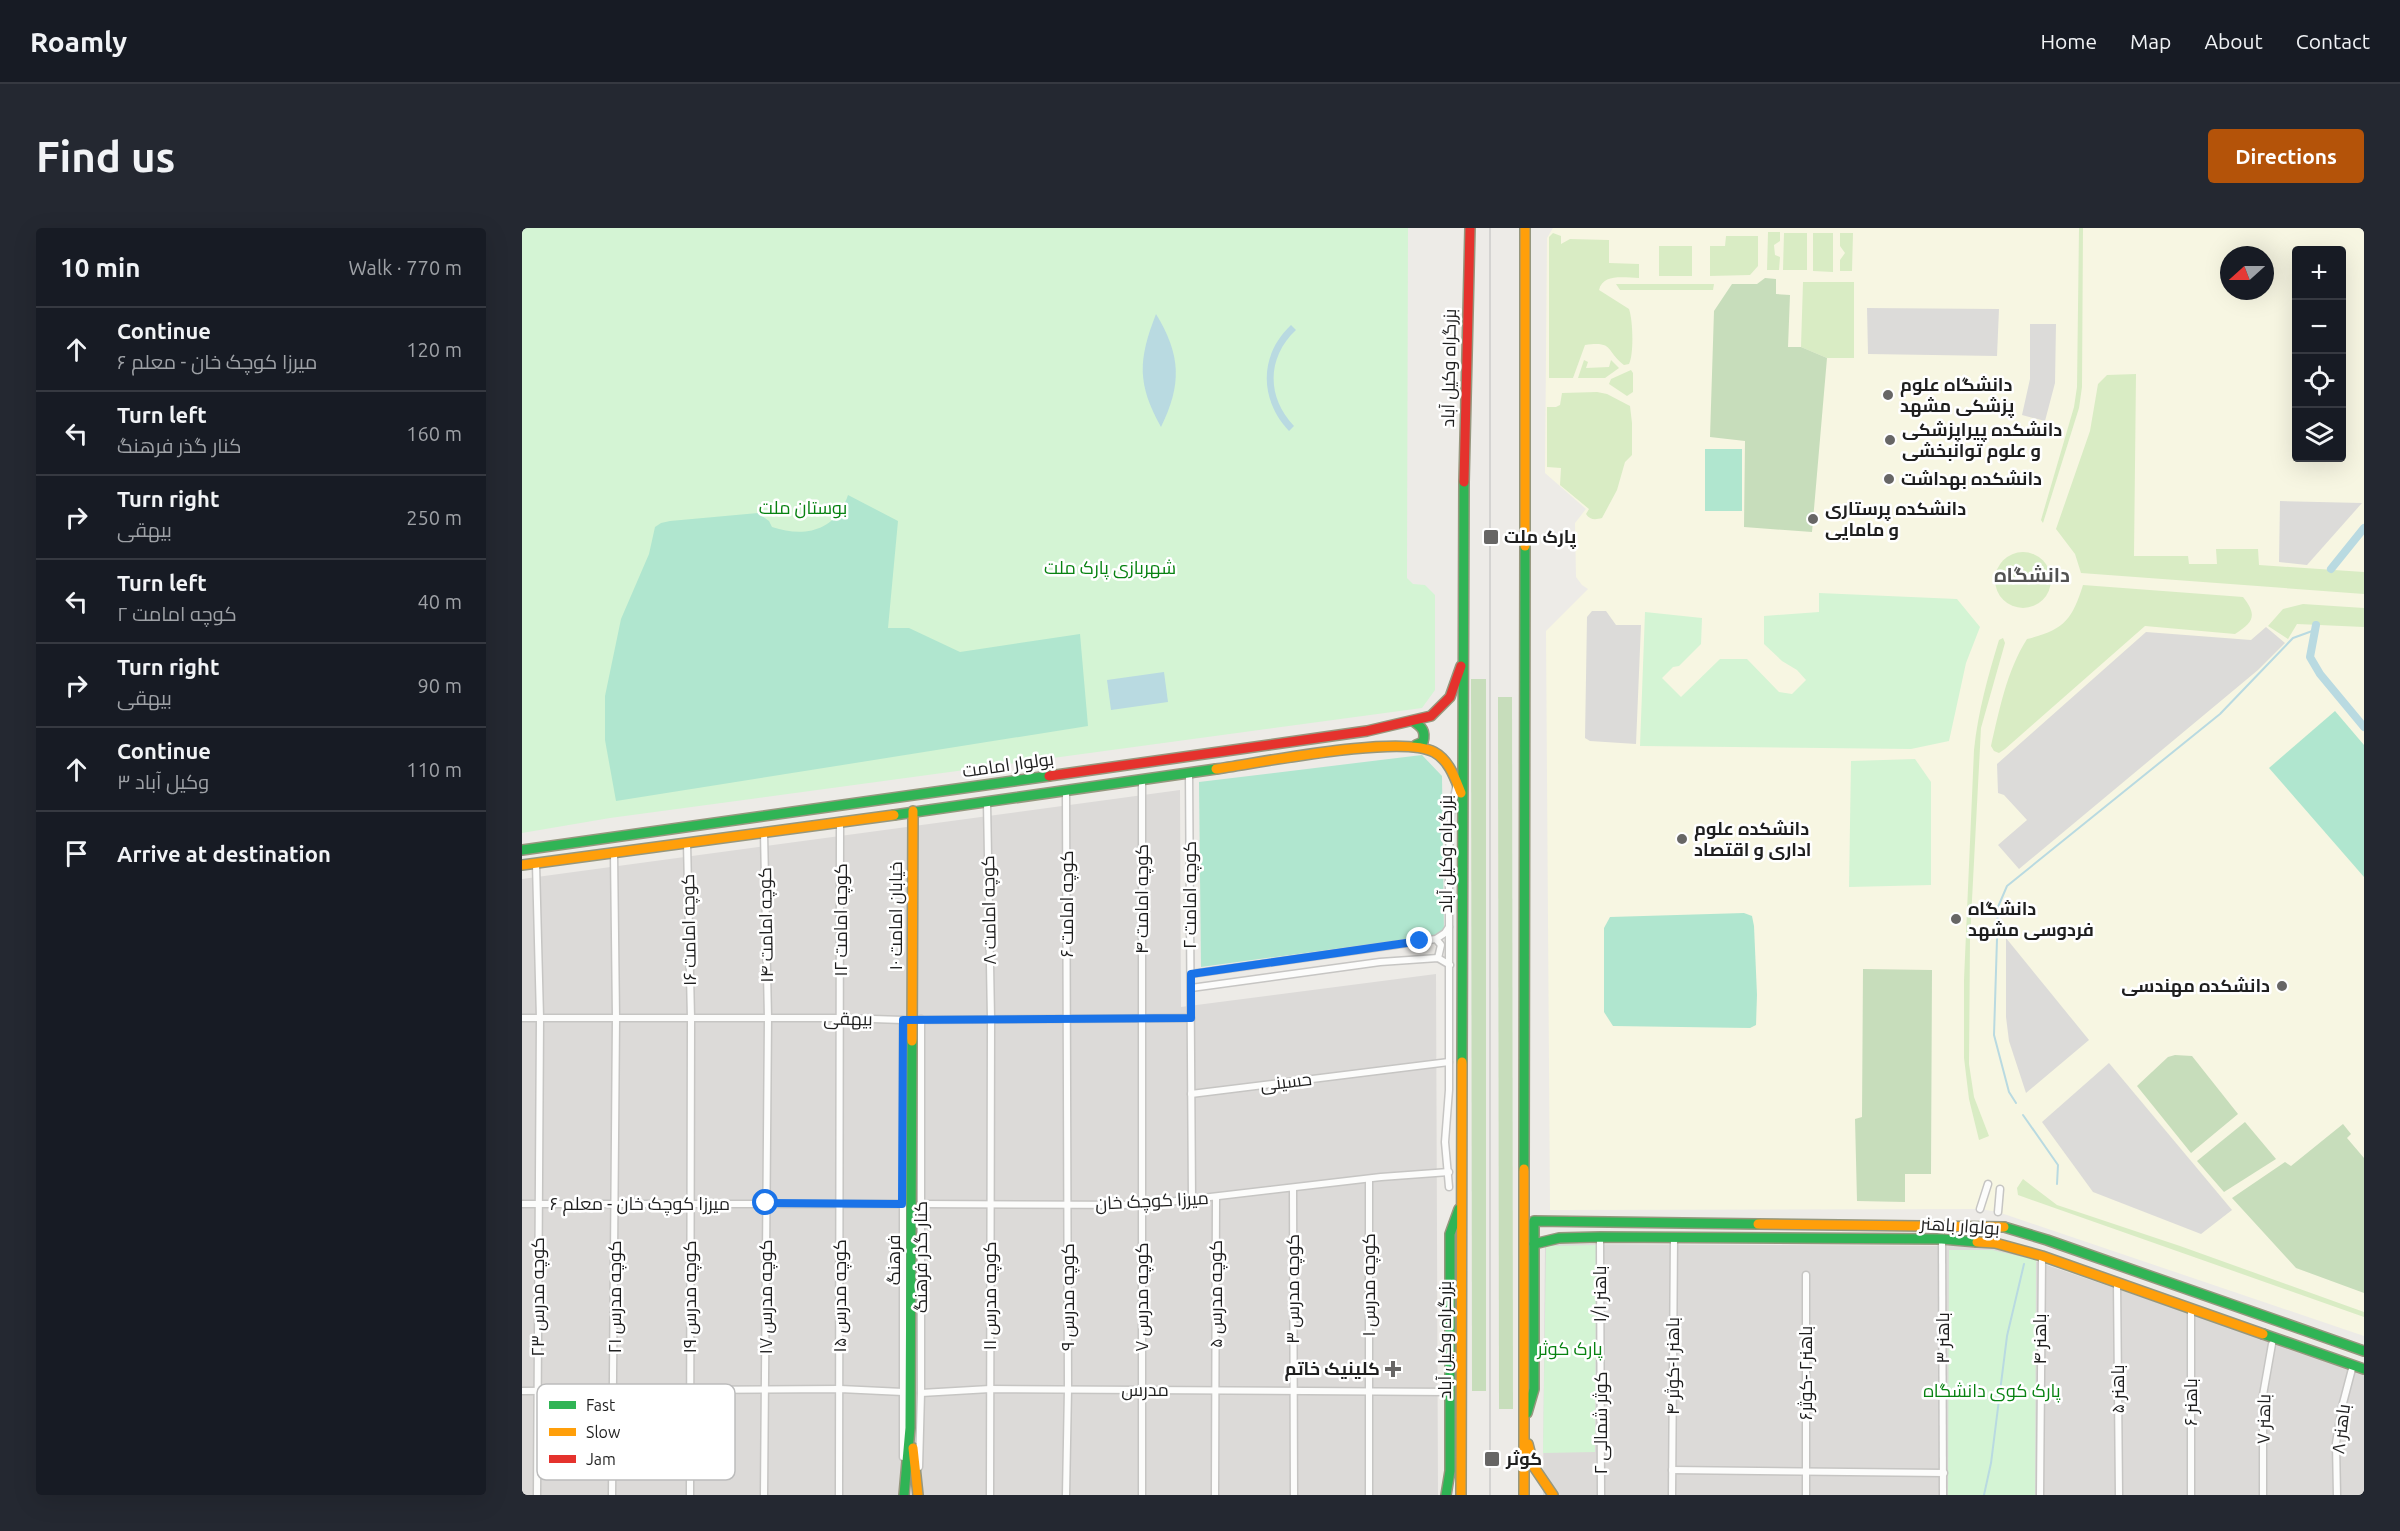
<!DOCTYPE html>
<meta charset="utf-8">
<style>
body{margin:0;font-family:Ubuntu,Cairo,sans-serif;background:#242831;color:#f1f3f6}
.controls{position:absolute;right:18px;top:18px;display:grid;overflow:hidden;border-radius:6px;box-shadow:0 6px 24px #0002}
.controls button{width:54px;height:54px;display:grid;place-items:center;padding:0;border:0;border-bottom:2px solid #363941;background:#171b24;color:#f1f3f6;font:30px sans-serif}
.compass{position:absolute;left:1698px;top:18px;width:54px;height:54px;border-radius:50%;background:#171b24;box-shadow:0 6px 24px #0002;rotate:249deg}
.stop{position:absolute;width:18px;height:18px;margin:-14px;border:4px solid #1a73e8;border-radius:50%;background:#fff}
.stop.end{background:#1a73e8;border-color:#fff;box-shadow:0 2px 6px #0008}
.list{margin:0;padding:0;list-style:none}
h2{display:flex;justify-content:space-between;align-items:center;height:78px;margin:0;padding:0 24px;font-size:26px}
h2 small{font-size:20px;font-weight:400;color:#9ea1a6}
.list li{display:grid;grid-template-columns:39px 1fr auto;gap:18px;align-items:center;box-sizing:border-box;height:84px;padding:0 24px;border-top:2px solid #363941}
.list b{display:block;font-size:22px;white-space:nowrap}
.list p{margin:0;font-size:20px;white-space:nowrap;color:#9ea1a6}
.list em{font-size:20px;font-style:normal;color:#9ea1a6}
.icon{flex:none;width:33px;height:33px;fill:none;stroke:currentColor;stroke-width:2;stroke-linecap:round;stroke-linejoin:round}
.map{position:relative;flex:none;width:1842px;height:1267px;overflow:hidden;border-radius:6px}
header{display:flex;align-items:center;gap:36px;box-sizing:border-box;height:84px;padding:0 30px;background:#171b24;border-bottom:2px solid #363941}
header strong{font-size:28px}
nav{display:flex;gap:33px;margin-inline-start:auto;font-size:21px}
.intro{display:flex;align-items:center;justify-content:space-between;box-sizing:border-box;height:144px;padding:0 36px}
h1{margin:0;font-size:42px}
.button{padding:15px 27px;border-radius:6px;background:#b45309;color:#fff;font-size:21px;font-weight:700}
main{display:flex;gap:36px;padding:0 36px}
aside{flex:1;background:#171b24;border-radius:6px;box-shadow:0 6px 24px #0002}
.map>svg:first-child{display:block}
.residential{fill:#dcdad8}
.education{fill:#f7f6e2;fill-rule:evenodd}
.grass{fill:#d9ecc4}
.forest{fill:#c7ddbb}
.park{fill:#d4f4d4}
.pitch{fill:#b0e6cf}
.parking{fill:#dcdbd9}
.water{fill:#b9dae1}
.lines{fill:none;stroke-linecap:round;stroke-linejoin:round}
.stream{stroke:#b9dae1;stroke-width:2}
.canal{stroke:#b9dae1;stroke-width:8}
.street-casing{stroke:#c6c5c3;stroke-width:9}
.fast-casing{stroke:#96977e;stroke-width:12}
.slow-casing{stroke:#96977e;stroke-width:12}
.jam-casing{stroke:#96977e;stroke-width:12}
.street{stroke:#fcfcfb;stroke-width:6}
.fast{stroke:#30b455;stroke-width:9}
.slow{stroke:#ff9f0a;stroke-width:9}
.jam{stroke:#e5322d;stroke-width:9}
.tram{stroke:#cbcbca;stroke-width:1.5}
.route{stroke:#1a73e8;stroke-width:8}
.poi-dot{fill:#676665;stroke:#fff;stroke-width:2}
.labels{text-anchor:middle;stroke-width:5;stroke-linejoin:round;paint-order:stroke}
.street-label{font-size:18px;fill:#1f1f1f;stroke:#fff}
.poi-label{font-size:18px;font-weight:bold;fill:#1f1f1f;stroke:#fff;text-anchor:start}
.park-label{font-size:18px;fill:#078211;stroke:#fff}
.neighbourhood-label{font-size:20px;font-weight:bold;fill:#525252;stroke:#fff}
.key{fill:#fff;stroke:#bcbcbc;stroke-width:1.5}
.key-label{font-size:16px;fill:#1f1f1f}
</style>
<header>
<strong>Roamly</strong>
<nav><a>Home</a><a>Map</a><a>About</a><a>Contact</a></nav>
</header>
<div class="intro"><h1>Find us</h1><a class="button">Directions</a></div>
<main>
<aside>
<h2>10 min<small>Walk · 770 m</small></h2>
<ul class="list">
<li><svg class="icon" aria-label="ahead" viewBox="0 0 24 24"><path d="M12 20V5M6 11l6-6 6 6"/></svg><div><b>Continue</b><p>میرزا کوچک خان - معلم ۶</p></div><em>120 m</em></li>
<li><svg class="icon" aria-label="left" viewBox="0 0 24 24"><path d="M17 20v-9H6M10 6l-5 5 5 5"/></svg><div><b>Turn left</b><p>کنار گذر فرهنگ</p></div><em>160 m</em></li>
<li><svg class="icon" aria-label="right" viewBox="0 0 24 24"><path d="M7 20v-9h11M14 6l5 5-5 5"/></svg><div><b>Turn right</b><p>بیهقی</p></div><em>250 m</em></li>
<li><svg class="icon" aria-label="left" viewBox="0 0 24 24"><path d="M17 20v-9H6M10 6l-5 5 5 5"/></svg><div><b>Turn left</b><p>کوچه امامت ۲</p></div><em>40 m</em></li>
<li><svg class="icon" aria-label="right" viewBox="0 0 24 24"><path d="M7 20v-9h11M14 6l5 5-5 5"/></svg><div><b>Turn right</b><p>بیهقی</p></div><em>90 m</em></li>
<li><svg class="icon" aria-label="ahead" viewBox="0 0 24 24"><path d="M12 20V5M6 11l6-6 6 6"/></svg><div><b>Continue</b><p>۳ وکیل آباد</p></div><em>110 m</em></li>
<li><svg class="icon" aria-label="arrive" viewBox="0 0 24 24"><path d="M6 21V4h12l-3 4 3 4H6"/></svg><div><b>Arrive at destination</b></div></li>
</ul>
</aside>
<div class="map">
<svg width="1842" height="1267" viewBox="0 0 1842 1267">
<rect width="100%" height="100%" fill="#edebe7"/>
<g class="residential">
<path d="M658,562L659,779L914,746L916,1267H0V651Z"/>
<path d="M1023,1016L1469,1018L1842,1145V1267H1021Z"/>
</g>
<path class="education" d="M1031,0H1842V1108L1476,984L1458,981L1028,982L1024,403L1066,361L1060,357L1054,349L1053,295L1064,281L1023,245L1025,10ZM1774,22H1820V230H1774ZM1707,27H1743V63H1707Z"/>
<g class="grass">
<path d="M1557,0H1561L1560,159L1557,180L1521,295L1519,292L1552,179L1555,159Z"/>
<path d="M1246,4H1258V13L1252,17L1253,27L1258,29L1257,42H1245Z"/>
<path d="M1031,5L1039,8V16L1048,11L1087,12V35L1117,36V50C1103,50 1081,45 1077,62L1107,81C1111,92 1112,127 1107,136L1102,137C1083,123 1093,113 1063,117L1051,150H1027V9Z"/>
<path d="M1262,5H1285V42H1261Z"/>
<path d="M1291,5H1311V44L1291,43Z"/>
<path d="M1318,5H1331L1330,43H1318V32L1323,25L1318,18Z"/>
<path d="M1204,8H1236V38L1228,47L1188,48V18H1203Z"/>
<rect x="1137" y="18" width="33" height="30"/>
<path d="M1281,54H1332V130H1305L1279,119Z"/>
<path d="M1094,56H1192L1191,62H1098Z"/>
<path d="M1062,132L1066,134L1064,140L1087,139L1089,132L1097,140L1083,150H1056Z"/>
<path d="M1109,142L1111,145V164L1105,168L1087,156L1089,151Z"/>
<path d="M1614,146L1612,328H1666L1667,336H1695L1694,321H1736L1737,337L1842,344V366L1559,345L1553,326L1534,301L1568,203L1576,156L1585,147Z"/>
<path d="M1075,164L1085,166L1108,178L1110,195V227L1103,234L1095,262L1080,290C1073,292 1068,292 1064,286L1067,281L1038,257L1039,240L1025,239V179H1034L1038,177L1040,165Z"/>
<circle cx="1501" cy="352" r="28"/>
<path d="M1561,357L1721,369C1736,388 1731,394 1713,406L1623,398L1483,521L1477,525L1472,523L1469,518C1477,483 1485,442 1505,411C1542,402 1550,392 1561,357Z"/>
<path d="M1781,376L1842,380V399L1775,396L1766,411L1746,398L1761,381Z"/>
<path d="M1481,410L1483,415L1459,500L1448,710L1447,836L1452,869L1467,908L1457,912L1447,871L1442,830V752L1452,522C1456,484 1466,448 1477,412Z"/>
<path d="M1501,951L1535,977L1658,1018L1842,1084V1089L1496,967L1495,960Z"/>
</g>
<g class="forest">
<path d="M1243,50L1254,51V66L1268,67L1266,119H1279L1305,130L1290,304L1222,299L1223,213L1188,209L1192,83L1210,56H1235Z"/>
<path d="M949,451H964V1163H950Z"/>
<path d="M976,469H990L991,1181H977Z"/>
<path d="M1341,741L1410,742L1409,946H1383V974L1335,973L1333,891L1340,889Z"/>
<path d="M1653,827L1670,828L1716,886L1669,925L1615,858L1646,829Z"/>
<path d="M1723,894L1754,931L1702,964L1675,933Z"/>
<path d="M1821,896L1829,906L1825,910L1842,930V1065L1774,1040L1710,970L1763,934L1769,938Z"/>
</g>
<g class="park">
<path d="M0,0H886L885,350L891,356L903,357L913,367V462L900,480L88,590L0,605Z"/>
<path d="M1297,365L1435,371L1458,399L1444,435L1427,513L1389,521L1118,518L1123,384L1180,390L1179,416L1157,438L1151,439L1140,450L1159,469L1198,431H1225L1257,464L1270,466L1284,452L1275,442L1260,433L1242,416V388L1297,384Z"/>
<path d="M1393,531L1409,554V657L1327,659L1329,533Z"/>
<path d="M1074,1017L1073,1224L1021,1225L1024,1018Z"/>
<path d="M1427,1022H1470L1514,1032L1513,1267H1426Z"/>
</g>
<g class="pitch">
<rect x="1183" y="221" width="37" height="62"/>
<path d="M326,267L376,293L366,400H387L438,424L558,406L566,498L94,573L83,512V468L99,391L127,326L133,299L139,295L148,293L236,285L247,293L250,299C283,310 314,303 326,267Z"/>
<path d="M1813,483L1842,517V649L1747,540Z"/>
<path d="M900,527L920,548L922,706L679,739L677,554Z"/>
<path d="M1222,685L1230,688L1232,698L1235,767L1234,797L1228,800L1091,798L1082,784V700L1088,689Z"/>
</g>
<g class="parking">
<path d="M1345,80L1477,81L1475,128L1346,126Z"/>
<path d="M1508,96H1534L1533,155L1523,193L1500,187L1508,151Z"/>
<path d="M1758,273L1840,275L1785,337L1757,334Z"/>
<path d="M1070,383H1084L1094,397H1119L1114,516L1068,513L1063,510L1065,389Z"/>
<path d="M1744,399L1763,415L1736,442L1497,641L1476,617L1505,592L1482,567L1476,565L1475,536L1624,404L1729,412Z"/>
<path d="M1484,710L1567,812L1504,865L1487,813L1484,789Z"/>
<path d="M1587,835L1710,982L1679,1006L1571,964L1520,894Z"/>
</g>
<g class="water">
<path d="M634,86C659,127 660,156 639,199C615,156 616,132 634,86Z"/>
<path d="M769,97L774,102C745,129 744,169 772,198L767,203C737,171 737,127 769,97Z"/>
<path d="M642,444L646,474L589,482L585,452Z"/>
</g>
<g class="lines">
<g class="stream">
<path d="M1494,875L1487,864L1472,807L1476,679L1485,658L1698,486L1771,410L1793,402"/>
<path d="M1501,887L1536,937L1535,956"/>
<path d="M1462,1267L1469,1235L1485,1108L1502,1036"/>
</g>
<g class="canal">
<path d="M1809,341L1842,300"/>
<path d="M1794,397L1788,429L1798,446L1842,499"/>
</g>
<defs>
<g id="street">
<path d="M667,545L670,972"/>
<path d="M465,575L469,790L468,1267"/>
<path d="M242,605L246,790L242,1267"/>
<path d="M165,615L169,790L168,1267"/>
<path d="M14,636L18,790L15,1267"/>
<path d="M914,711L919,717L916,730"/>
<path d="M669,746L914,711L923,705L927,699"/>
<path d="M669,760L858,734L916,730L928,737"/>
<path d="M0,790H320L381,792L669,790"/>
<path d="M381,792V1229"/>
<path d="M669,866L927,834"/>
<path d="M927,959L923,914L927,862V627L929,585L935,555"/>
<path d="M771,960L772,1267"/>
<path d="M0,976H380"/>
<path d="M399,976L620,977L859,949L927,944"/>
<path d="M1458,981L1466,956"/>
<path d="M1476,984L1478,961"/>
<path d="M1078,1009L1079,1267"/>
<path d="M1420,1011L1421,1267"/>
<path d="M1595,1054L1597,1267"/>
<path d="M1669,1080V1267"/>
<path d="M0,1163L318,1161L381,1164"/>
<path d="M399,1165L468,1161L927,1164"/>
<path d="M397,1239L399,1165V791"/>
<path d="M1150,1242L1422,1245"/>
<path d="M90,1267L94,790L92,625"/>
<path d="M317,1267L318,593"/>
<path d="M544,1267L546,1161L544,562"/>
<path d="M620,1267V552"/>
<path d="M693,1267L694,969"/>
<path d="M847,1267V951"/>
<path d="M1150,1267L1152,1009"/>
<path d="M1284,1267V1047"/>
<path d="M1518,1267L1520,1028"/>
<path d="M1741,1267V1167L1750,1116"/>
<path d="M1815,1267L1814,1215L1820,1179L1831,1137"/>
</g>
<g id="fast">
<path d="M891,493C900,499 904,503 901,514L894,517"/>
<path d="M372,587L694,541"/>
<path d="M0,622L527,548"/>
<path d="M940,834L942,254"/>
<path d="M1002,941L1003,318"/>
<path d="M1482,999L1525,1012L1842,1123"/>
<path d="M1012,1016L1037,1010L1078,1009L1420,1011L1455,1014"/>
<path d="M1741,1106L1842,1141"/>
<path d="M1005,1185L1012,1161V993L1236,996"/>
<path d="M382,1267L388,1200L390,813"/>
<path d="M924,1267L928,1243V1006L937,981"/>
</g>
<g id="slow">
<path d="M1003,318V0"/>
<path d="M694,541C737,535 879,506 912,524C927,532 933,550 939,565"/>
<path d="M0,637L372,587"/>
<path d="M390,813L391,583"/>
<path d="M1236,996L1482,999"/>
<path d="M1455,1014L1473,1015L1520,1028L1741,1106"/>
<path d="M1006,1216L1012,1239L1031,1267"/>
<path d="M391,1220L396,1267"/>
<path d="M939,1267L940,834"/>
<path d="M1002,1267V941"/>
</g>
<g id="jam">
<path d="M942,254L948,0"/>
<path d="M527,548L845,503L909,488L928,469L939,438"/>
</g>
</defs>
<use href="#street" class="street-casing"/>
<use href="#fast" class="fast-casing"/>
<use href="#slow" class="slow-casing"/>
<use href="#jam" class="jam-casing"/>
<use href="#street" class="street"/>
<use href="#fast" class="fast"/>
<use href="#slow" class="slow"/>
<use href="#jam" class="jam"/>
<path class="tram" d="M968,1267V0"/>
</g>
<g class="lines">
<path class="route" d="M244,975L380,976L381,792L669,790V746L898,713"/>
</g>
<g class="poi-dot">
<circle cx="1366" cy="167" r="6"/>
<circle cx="1368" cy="212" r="6"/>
<circle cx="1367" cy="251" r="6"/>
<circle cx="1291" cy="291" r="6"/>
<rect x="961" y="301" width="16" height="16" rx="3"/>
<circle cx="1160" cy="611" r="6"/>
<circle cx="1434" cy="691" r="6"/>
<circle cx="1760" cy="758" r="6"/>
<path d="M868 1132h6v6h6v6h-6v6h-6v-6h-6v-6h6z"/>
<rect x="962" y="1223" width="16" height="16" rx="3"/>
</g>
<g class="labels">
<g class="street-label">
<text transform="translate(927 140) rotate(-89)" y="6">بزرگراه وکیل آباد</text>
<text transform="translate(486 537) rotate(-8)" y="6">بولوار امامت</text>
<text transform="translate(924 626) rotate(-90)" y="6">بزرگراه وکیل آباد</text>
<text transform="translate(668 667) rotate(-90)" y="6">کوچه امامت ۲</text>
<text transform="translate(620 671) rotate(-90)" y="6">کوچه امامت ۴</text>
<text transform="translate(545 676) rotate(-90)" y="6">کوچه امامت ۶</text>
<text transform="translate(467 682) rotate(-91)" y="6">کوچه امامت ۸</text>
<text transform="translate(374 688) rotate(-90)" y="6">خیابان امامت ۱۰</text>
<text transform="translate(319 692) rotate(-90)" y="6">کوچه امامت ۱۲</text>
<text transform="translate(244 697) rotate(-91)" y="6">کوچه امامت ۱۴</text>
<text transform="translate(167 702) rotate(-91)" y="6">کوچه امامت ۱۶</text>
<text transform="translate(326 791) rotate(1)" y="6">بیهقی</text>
<text transform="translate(764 854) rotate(-7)" y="6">حسینی</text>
<text transform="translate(630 973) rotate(-3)" y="6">میرزا کوچک خان</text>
<text x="118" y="982">میرزا کوچک خان - معلم ۶</text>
<text transform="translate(1438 998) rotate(4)" y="6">بولوار باهنر</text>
<text transform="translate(399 1029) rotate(-90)" y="6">کنار گذر فرهنگ</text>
<text transform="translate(372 1032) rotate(-90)" y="6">فرهنگ</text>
<text transform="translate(847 1057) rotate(-90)" y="6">کوچه مدرس ۱</text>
<text transform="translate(771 1061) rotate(-90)" y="6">کوچه مدرس ۳</text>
<text transform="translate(694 1066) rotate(-90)" y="6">کوچه مدرس ۵</text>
<text transform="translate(1078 1066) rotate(-90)" y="6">باهنر ۱/۱</text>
<text transform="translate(318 1068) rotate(-90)" y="6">کوچه مدرس ۱۵</text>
<text transform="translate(468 1068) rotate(-90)" y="6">کوچه مدرس ۱۱</text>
<text transform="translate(16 1069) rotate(-90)" y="6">کوچه مدرس ۲۳</text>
<text transform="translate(93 1069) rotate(-90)" y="6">کوچه مدرس ۲۱</text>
<text transform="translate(168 1069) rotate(-90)" y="6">کوچه مدرس ۱۹</text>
<text transform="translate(244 1069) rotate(-90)" y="6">کوچه مدرس ۱۷</text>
<text transform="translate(546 1069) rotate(-90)" y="6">کوچه مدرس ۹</text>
<text transform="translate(620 1069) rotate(-90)" y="6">کوچه مدرس ۷</text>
<text transform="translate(1421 1110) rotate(-90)" y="6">باهنر ۳</text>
<text transform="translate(1518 1111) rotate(-90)" y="6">باهنر ۴</text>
<text transform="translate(923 1112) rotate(-90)" y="6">بزرگراه وکیل آباد</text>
<text transform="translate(1151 1138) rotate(-90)" y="6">باهنر ۱-کوثر ۴</text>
<text transform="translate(1284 1145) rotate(-90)" y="6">باهنر۲ -کوثر۶</text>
<text transform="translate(1596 1161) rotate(-90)" y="6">باهنر ۵</text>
<text x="623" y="1168">مدرس</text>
<text transform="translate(1669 1174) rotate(-90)" y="6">باهنر ۶</text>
<text transform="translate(1742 1191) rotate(-89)" y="6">باهنر ۷</text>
<text transform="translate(1079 1195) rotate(-90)" y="6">کوثر شمالی ۲</text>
<text transform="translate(1819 1201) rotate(-83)" y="6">باهنر ۸</text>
</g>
<g class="poi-label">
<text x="1378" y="163">دانشگاه علوم<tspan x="1378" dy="21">پزشکی مشهد</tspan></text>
<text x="1380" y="208">دانشکده پیراپزشکی<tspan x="1380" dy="21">و علوم توانبخشی</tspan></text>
<text x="1379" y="257">دانشکده بهداشت</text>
<text x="1303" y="287">دانشکده پرستاری<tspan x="1303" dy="21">و مامایی</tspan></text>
<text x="982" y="315">پارک ملت</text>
<text x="1172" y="607">دانشکده علوم<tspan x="1172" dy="21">اداری و اقتصاد</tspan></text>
<text x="1446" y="687">دانشگاه<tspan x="1446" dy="21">فردوسی مشهد</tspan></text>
<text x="1748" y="764" text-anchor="end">دانشکده مهندسی</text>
<text x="858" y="1147" text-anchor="end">کلینیک خاتم</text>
<text x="984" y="1237">کوثر</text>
</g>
<g class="park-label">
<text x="281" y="286">بوستان ملت</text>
<text x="588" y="346">شهربازی پارک ملت</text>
<text x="1048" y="1127">پارک کوثر</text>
<text x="1470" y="1169">پارک کوی دانشگاه</text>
</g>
<g class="neighbourhood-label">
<text x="1510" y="354">دانشگاه</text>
</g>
</g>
<rect x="15" y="1156" width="198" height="96" rx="9" class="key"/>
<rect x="27" y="1173" width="27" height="8" fill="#30b455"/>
<rect x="27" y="1200" width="27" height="8" fill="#ff9f0a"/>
<rect x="27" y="1227" width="27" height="8" fill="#e5322d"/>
<g class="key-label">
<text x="64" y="1183">Fast</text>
<text x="64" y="1210">Slow</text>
<text x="64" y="1237">Jam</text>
</g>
</svg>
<div class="controls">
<button>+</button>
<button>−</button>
<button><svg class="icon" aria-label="locate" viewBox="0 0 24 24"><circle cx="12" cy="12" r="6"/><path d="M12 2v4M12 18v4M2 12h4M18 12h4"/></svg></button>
<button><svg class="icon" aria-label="layers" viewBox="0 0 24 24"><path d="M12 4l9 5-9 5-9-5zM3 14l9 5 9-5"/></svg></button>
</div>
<svg class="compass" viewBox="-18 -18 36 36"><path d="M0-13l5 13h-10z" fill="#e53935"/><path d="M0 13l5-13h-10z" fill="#9ea1a6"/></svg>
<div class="stop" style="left:244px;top:975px"></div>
<div class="stop end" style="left:898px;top:713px"></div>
</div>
</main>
